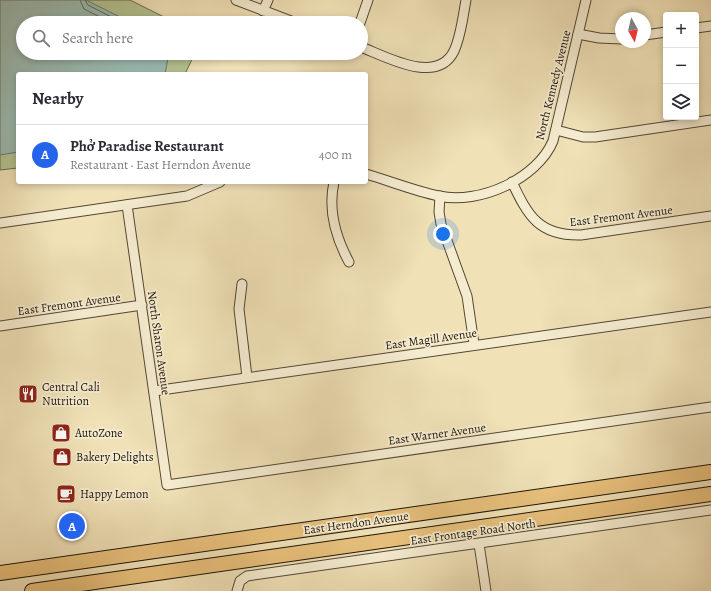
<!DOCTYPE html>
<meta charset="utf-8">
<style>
body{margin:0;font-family:Alegreya,serif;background:#f7f7f7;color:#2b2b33}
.controls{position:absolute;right:12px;top:12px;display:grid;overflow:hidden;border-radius:4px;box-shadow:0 2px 6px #0003}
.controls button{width:36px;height:36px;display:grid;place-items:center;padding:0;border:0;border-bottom:1px solid #e1e1e2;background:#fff;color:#2b2b33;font:20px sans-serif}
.compass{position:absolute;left:615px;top:12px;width:36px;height:36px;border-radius:50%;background:#fff;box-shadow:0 2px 6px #0003;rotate:172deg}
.you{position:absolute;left:443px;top:234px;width:14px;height:14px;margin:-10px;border:3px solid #fff;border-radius:50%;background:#1a73e8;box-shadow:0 0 0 6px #1a73e833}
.badge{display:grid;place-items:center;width:26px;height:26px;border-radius:50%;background:#2563eb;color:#fff;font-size:13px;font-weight:700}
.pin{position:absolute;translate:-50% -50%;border:2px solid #fff;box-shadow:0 1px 4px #0006}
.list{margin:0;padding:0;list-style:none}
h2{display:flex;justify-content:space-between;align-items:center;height:52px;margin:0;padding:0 16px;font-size:17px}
h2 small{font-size:13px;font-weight:400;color:#7c7c81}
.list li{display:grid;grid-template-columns:26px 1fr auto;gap:12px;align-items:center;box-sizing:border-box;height:60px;padding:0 16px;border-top:1px solid #e1e1e2}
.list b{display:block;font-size:15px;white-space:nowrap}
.list p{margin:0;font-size:13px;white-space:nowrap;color:#7c7c81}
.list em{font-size:13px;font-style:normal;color:#7c7c81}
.icon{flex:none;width:22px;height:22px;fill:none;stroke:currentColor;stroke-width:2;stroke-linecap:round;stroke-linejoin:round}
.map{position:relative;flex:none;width:711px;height:591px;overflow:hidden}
.search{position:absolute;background:#fff;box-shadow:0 2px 6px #0003;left:16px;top:16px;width:352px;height:44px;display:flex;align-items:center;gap:10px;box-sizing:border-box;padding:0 14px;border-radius:22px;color:#7c7c81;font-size:15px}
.panel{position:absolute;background:#fff;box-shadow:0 2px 6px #0003;left:16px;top:72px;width:352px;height:112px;border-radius:4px}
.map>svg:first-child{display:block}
.green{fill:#b4c493;stroke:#696c4e}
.water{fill:#9bbcb3;stroke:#69796f}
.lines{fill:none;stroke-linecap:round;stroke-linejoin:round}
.shore{stroke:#5c685e;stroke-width:1}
.minor-casing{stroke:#524735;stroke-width:11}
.primary-casing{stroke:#1e140a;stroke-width:16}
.minor{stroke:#f5ecd0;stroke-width:9}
.primary{stroke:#e8c07c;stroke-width:14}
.labels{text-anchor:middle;stroke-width:3.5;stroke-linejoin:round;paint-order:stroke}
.street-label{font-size:12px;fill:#1e140a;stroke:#f5ecd0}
.poi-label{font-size:12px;fill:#1e140a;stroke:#f5ecd0;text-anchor:start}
</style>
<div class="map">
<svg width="711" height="591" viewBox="0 0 711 591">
<rect width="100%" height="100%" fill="#f0e1b7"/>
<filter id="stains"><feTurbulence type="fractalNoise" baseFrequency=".005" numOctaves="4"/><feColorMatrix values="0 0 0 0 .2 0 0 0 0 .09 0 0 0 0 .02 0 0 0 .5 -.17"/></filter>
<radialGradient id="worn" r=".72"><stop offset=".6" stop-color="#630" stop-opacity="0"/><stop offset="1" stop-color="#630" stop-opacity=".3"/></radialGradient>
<path class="green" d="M0,0H130L176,23H23V53H195L185,74H18V168L0,170Z"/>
<path class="water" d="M0,0H86L132,23H23V53H169L165,74H18V152L0,155Z"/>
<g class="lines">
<g class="shore">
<path d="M80,0L84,9L112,23"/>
<path d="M85,0L88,5L123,23"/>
</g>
<defs>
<g id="minor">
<path d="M236,0L296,23"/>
<path d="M263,11L268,0"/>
<path d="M360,23L368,0"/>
<path d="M696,28L711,26"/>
<path d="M578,34L599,38L621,39"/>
<path d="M645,35L666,32"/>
<path d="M361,47C385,56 437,86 454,51C461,36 463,16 466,0"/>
<path d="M556,130L583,137H595L711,120"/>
<path d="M366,174C390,181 415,191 439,196C479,205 537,179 553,141L586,0"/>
<path d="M334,182C328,209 336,238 349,262"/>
<path d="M512,182C528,216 539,236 581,235L711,216"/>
<path d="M440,196L439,212L441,224L467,296L474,344"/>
<path d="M127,205L167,485L711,407"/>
<path d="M0,223L187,196L220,182"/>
<path d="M242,284L239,309L247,377"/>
<path d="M0,326L142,305"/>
<path d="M154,391L711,312"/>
<path d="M479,544L486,591"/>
<path d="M237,591L240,581L247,576L711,510"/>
</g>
<g id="primary">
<path d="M0,573L711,472"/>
<path d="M32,591L711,494"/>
</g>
</defs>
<use href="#minor" class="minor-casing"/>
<use href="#primary" class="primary-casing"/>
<use href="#minor" class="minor"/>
<use href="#primary" class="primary"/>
</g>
<defs>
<symbol id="restaurant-square" viewBox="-11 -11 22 22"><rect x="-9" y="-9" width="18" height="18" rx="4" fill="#8f2418" stroke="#f5ecd0"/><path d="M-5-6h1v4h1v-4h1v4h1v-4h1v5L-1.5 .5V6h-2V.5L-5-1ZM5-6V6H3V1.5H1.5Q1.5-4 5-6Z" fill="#fff"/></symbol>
<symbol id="shop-square" viewBox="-11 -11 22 22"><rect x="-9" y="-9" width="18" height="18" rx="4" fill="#8f2418" stroke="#f5ecd0"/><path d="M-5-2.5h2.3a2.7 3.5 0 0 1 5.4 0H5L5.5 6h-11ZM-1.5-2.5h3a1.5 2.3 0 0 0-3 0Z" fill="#fff"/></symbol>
<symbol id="cafe-square" viewBox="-11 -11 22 22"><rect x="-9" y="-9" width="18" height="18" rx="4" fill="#8f2418" stroke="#f5ecd0"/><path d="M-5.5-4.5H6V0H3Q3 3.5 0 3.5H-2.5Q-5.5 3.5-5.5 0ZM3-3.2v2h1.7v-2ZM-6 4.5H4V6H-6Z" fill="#fff"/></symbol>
</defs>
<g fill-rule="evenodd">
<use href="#restaurant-square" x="17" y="383" width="22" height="22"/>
<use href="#shop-square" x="50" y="422" width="22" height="22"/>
<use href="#shop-square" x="51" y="446" width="22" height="22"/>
<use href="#cafe-square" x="55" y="483" width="22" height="22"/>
</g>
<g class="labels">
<g class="street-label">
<text transform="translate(553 85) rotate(-76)" y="4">North Kennedy Avenue</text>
<text transform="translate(621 216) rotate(-7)" y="4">East Fremont Avenue</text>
<text transform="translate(69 304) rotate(-8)" y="4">East Fremont Avenue</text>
<text transform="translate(431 339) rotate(-8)" y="4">East Magill Avenue</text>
<text transform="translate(159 343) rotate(82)" y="4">North Sharon Avenue</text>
<text transform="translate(437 434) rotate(-8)" y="4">East Warner Avenue</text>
<text transform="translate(356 523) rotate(-8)" y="4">East Herndon Avenue</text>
<text transform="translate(473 532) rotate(-8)" y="4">East Frontage Road North</text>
</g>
<g class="poi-label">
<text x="42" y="391">Central Cali<tspan x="42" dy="14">Nutrition</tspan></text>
<text x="75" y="437">AutoZone</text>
<text x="76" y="461">Bakery Delights</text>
<text x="80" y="498">Happy Lemon</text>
</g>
</g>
<rect width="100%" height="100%" filter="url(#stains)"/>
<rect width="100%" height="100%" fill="url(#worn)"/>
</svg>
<div class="controls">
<button>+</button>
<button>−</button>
<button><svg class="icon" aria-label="layers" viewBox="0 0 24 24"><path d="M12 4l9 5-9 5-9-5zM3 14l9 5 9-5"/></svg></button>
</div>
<svg class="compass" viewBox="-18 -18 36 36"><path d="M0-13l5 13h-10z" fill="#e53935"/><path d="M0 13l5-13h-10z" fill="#7c7c81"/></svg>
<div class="you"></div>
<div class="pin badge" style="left:72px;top:526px">A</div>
<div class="search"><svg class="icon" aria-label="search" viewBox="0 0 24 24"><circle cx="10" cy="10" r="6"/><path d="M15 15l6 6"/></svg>Search here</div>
<section class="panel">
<h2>Nearby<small></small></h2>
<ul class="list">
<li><span class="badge">A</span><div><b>Phở Paradise Restaurant</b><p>Restaurant · East Herndon Avenue</p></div><em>400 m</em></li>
</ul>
</section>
</div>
